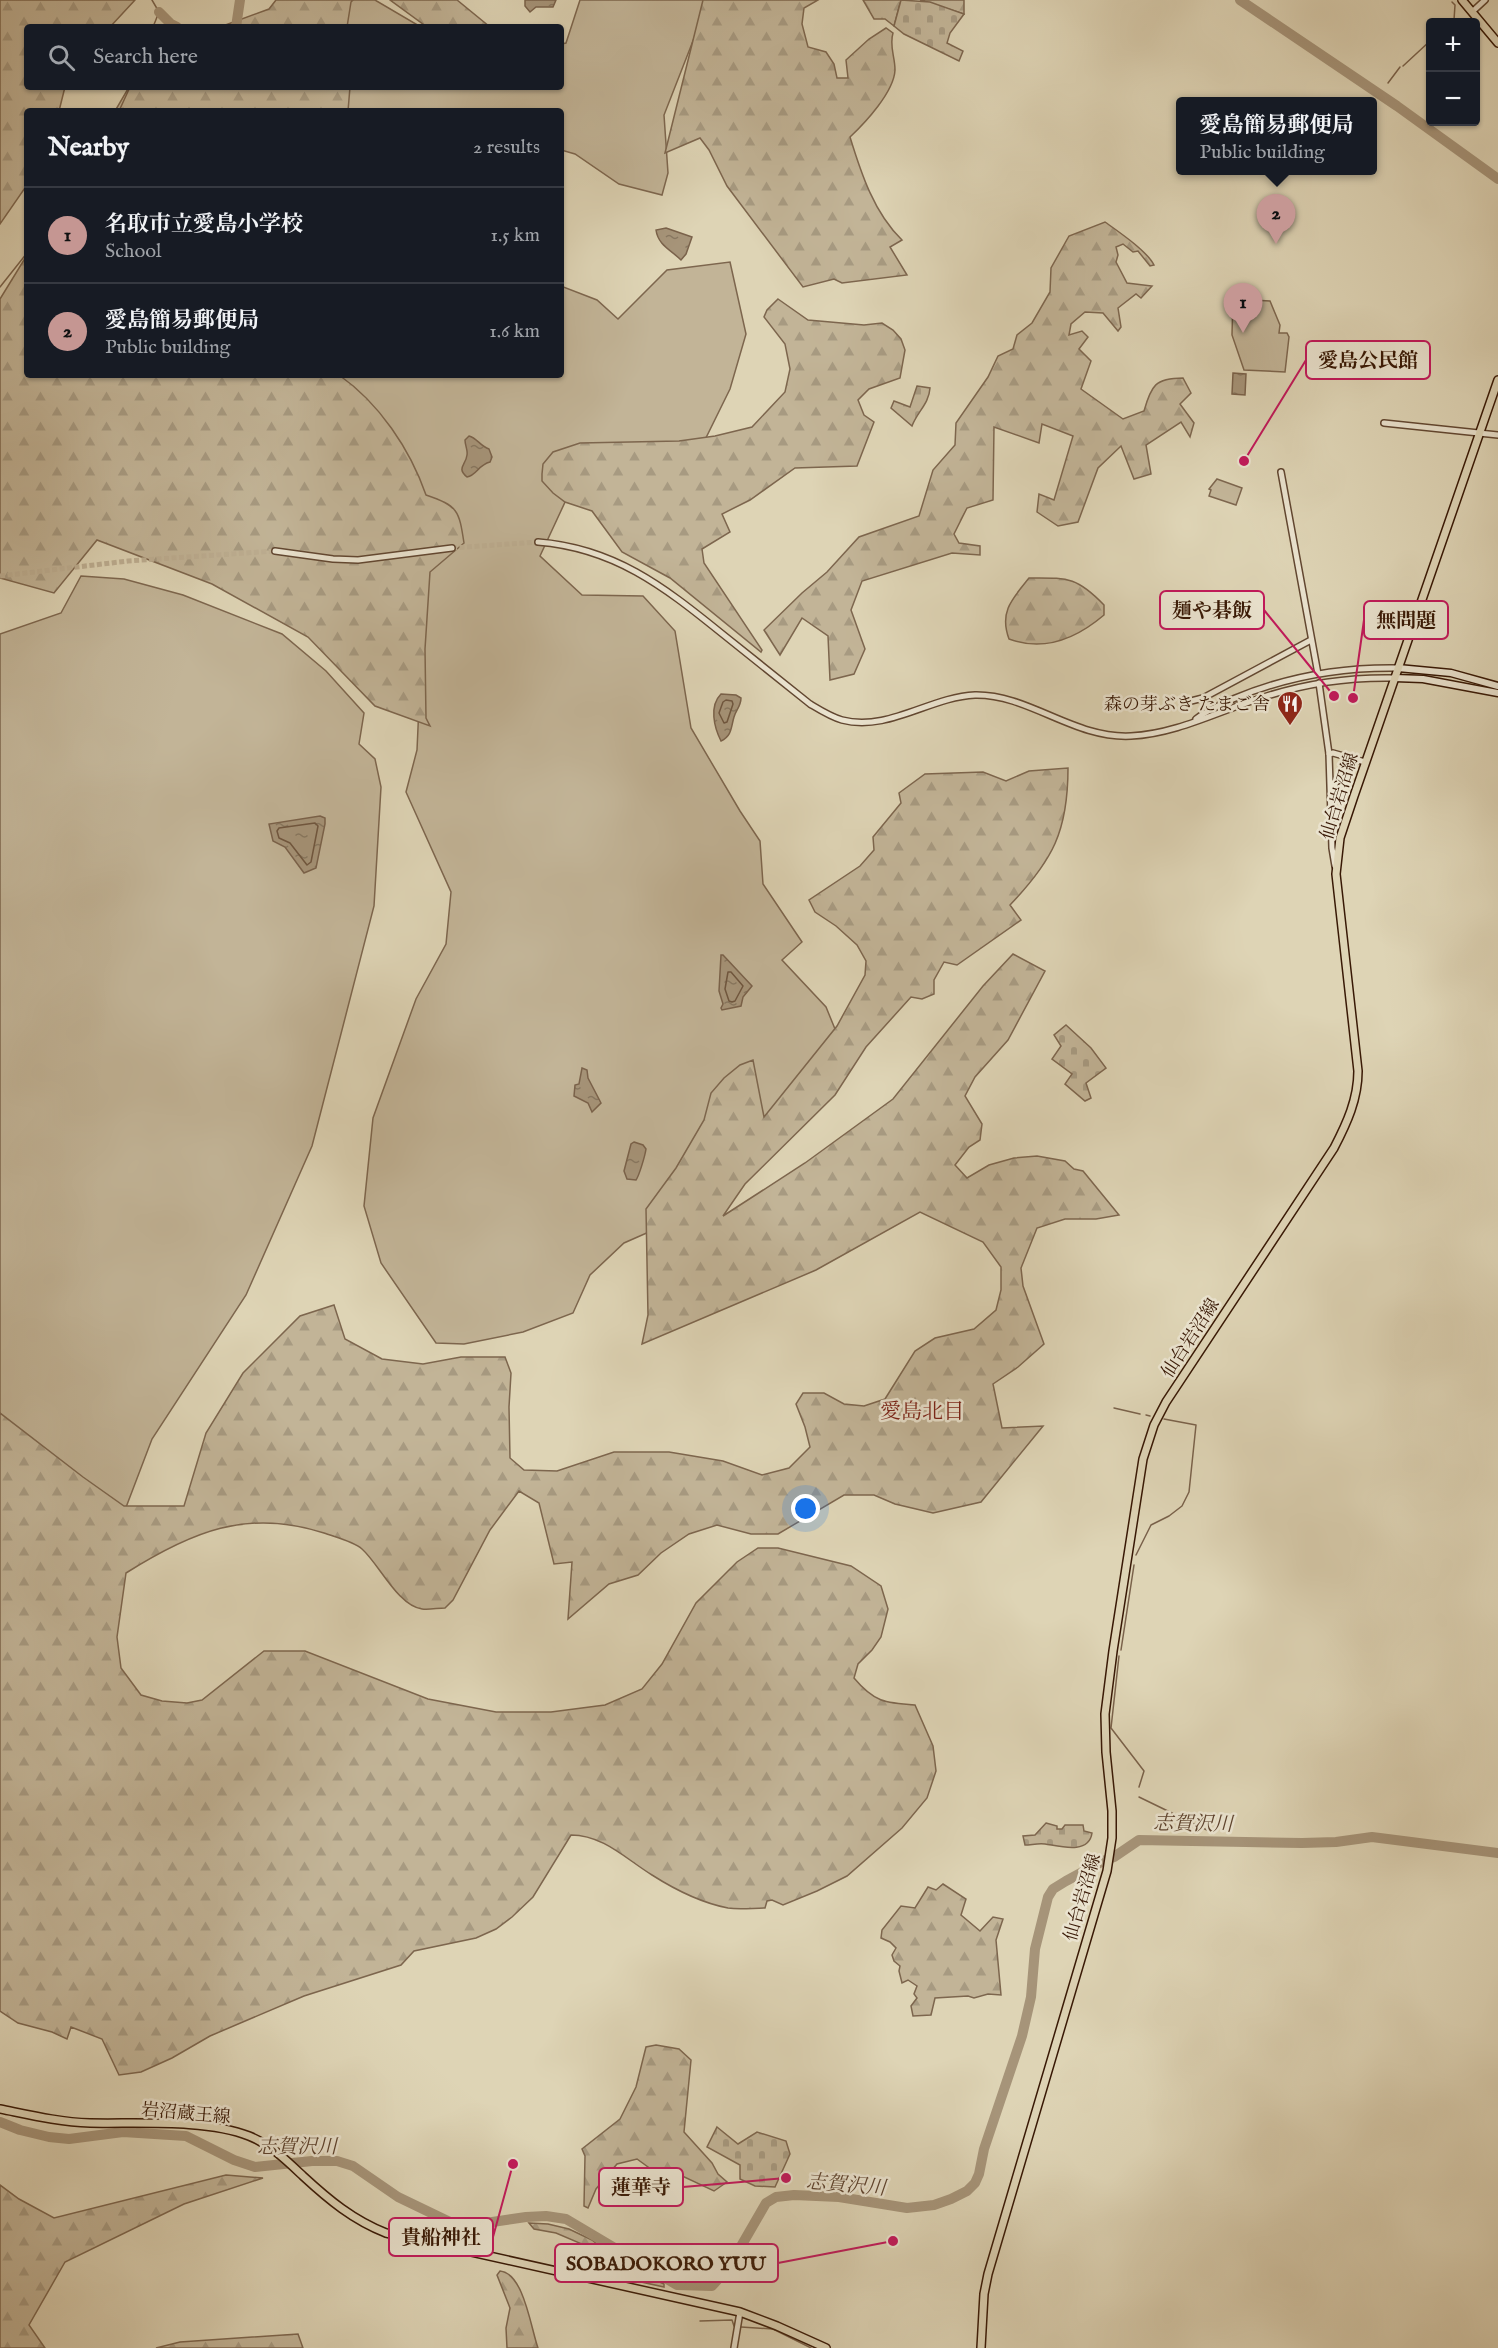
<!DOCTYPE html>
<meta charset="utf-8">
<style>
body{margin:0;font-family:"IM FELL English","Noto Serif JP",serif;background:#242831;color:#f1f3f6}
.controls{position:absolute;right:18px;top:18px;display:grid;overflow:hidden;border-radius:6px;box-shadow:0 2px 4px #0004}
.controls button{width:54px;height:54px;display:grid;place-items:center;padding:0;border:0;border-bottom:2px solid #363941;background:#171b24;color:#f1f3f6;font:30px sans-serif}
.you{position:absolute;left:806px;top:1509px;width:21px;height:21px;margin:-15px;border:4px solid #fff;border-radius:50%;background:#1a73e8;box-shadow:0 0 0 9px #1a73e833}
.badge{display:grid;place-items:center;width:39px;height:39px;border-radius:50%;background:#c59692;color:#111;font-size:20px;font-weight:700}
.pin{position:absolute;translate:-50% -50px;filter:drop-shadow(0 2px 3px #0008)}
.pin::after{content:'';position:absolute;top:32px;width:21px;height:18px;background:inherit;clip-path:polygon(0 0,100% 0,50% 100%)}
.popup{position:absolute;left:1176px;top:97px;width:201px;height:78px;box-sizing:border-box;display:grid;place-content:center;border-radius:6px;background:#171b24;filter:drop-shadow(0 2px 4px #0005);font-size:20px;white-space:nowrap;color:#9ea1a6}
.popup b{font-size:22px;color:#f1f3f6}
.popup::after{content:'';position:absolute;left:50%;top:100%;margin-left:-12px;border:12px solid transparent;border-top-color:#171b24}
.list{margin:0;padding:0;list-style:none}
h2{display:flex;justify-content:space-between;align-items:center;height:78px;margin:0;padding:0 24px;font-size:26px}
h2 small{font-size:20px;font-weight:400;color:#9ea1a6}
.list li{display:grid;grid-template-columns:39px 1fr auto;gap:18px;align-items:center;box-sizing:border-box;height:96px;padding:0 24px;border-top:2px solid #363941}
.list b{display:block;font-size:22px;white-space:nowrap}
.list p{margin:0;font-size:20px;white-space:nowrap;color:#9ea1a6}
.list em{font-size:20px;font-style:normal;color:#9ea1a6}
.icon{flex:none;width:33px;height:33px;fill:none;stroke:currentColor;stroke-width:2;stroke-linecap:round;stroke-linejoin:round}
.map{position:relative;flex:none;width:1498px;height:2348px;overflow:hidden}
.search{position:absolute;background:#171b24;box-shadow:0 2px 4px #0004;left:24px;top:24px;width:540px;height:66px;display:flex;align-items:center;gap:15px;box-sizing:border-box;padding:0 21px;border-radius:6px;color:#9ea1a6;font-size:22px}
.panel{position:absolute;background:#171b24;box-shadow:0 2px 4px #0004;left:24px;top:108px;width:540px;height:270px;border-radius:6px}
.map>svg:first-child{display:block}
.green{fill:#c2b497;stroke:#7d664e;stroke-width:1.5}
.forest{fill:url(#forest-firs);stroke:#7d664e;stroke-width:1.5}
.cemetery{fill:url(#cemetery-stones);stroke:#7d664e;stroke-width:1.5}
.water{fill:url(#water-ripples);stroke:#7a624b;stroke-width:1.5}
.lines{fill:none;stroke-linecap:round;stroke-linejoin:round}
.shore{stroke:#6f563f;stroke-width:1.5}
.stream{stroke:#7a624b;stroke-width:1.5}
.river{stroke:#a69479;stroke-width:10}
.tertiary-tunnel{stroke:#bdae92;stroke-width:5;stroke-dasharray:5 2.5;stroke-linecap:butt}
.tertiary-casing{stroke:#624731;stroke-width:8}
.secondary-casing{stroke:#381805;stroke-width:9}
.primary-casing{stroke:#381805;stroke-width:10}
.tertiary{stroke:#eae3cf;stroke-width:5}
.secondary{stroke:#eae3cf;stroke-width:6}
.primary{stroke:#ded4b5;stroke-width:7}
.labels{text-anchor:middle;stroke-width:5;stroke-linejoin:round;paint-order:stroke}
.poi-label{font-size:18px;fill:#381805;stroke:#eae3cf;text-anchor:end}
.street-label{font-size:18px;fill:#381805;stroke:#eae3cf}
.water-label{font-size:20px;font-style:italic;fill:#5e432e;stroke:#eae3cf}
.quarter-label{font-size:21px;fill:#7a1f14;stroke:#eae3cf}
.leader{fill:none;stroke:#c2185b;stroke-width:2}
.callout-dot{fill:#c2185b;stroke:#eae3cf;stroke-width:2}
.callout{fill:#eae3cf;stroke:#c2185b;stroke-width:2}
.callout-label{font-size:20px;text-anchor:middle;font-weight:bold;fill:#381805}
</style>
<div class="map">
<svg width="1498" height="2348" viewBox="0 0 1498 2348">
<defs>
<pattern id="forest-firs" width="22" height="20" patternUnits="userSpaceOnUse" patternTransform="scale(1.5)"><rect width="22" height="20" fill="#c2b497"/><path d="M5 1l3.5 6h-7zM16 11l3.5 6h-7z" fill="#a79a81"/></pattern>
<pattern id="cemetery-stones" width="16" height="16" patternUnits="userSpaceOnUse" patternTransform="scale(1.5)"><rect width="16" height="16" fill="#c2b497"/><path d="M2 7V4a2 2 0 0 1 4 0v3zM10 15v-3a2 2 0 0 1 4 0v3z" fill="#a79a81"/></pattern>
<pattern id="water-ripples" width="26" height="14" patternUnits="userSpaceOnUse" patternTransform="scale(1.5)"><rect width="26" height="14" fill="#a69479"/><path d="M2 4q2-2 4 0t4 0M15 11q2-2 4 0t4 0" fill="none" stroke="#887861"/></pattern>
</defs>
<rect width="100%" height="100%" fill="#ded4b5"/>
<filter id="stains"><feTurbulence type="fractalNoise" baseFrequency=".00333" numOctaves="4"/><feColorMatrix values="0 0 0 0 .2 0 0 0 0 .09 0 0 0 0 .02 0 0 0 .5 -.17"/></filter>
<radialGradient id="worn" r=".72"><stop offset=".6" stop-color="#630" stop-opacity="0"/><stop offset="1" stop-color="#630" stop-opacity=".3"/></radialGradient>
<g class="green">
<path d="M342,0H375L421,27H334Z"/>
<path d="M580,0H709L664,115L668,173L662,195L619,184L575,154L561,150V111H338L340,87H561V44L566,43Z"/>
<path d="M730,262L746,334L730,389L695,460L579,472L540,556L582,595L643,596L675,631L691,728L740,811L760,841L763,884L802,942L782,960L826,1007L842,1046L690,1214L624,1243L590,1275L573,1313L523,1332L464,1344L436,1343L381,1263L364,1206L373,1118L416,999L446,944L451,892L406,792L417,750L425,572L320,375H561V286L597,300L618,319L667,270Z"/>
<path d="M1233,299L1270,301L1280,325L1279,333H1287L1289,337L1285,372L1244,370L1232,335Z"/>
<path d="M1217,479L1242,488L1236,505L1209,496L1211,490L1209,489Z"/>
<path d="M81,576L124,579L183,595L282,634L326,671L364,713L359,744L375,759L381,787L374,906L312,1146L246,1295L152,1439L117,1531L0,1511V634L61,613Z"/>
</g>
<g class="forest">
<path d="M0,0H135L110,27H27V87H65L59,111H27V185L0,224Z"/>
<path d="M276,0H353L351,2L347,27H220L269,9Z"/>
<path d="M390,0H457L490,27H427Z"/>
<path d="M703,0H818L804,8L802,24L808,47L826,52L834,64L837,78H848L846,60L869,39L886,28L893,33C889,46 895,56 895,70C894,92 865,123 850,137C861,173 874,213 902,240L890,247L907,275L842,283L834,279L803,287L727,186L709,150L700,138L665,153Z"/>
<path d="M863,0H901L894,26L885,19H874Z"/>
<path d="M920,0H964V14Z"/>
<path d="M129,87H350L348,111H115Z"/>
<path d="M1105,222C1119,232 1147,251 1154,265L1150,266L1138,251L1133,252L1123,244L1116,247L1118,255L1116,262L1127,283L1152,286L1141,298L1136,294L1118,308L1121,327L1118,331L1103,313L1085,312L1071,324L1069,335L1082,331L1088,337L1079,349L1091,361L1081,389L1123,419L1144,411C1151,386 1155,378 1183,378L1191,393L1180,404L1194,423L1190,437L1181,422L1146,445L1151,474L1134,479L1121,446L1098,468L1078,522L1058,526L1037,512L1039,494L1054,500L1073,436L1042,424L1039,443L994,427L993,500L967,508L954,534L959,543L980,546V555L952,553L862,581L851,610L865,649L854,674L830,680L828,636L802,618L780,655L764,630L802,593L827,572L859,537L919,516L933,470L955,445L956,423L988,377L998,356L1013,349L1017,335L1032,323L1050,292L1051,268L1069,236Z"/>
<path d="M27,255V375H339C379,403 410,449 426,495C458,506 459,510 464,543L430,572L425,649L426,718L430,726L375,706L308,637L212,584L97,540L54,593L0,578V299Z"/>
<path d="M778,299L808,320L864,325L882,323L893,330L901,339L905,350L900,378L869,389L858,400L864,415L874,422L857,466L795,468L750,500L722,514L730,532L702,549L704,563L762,650L761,652L670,578L622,552L592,511L565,502L553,493L542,481V474L543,464L553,452L580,443L679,441L715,436L752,427L785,392L790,369L785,344L764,317L767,310Z"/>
<path d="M1029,578C1067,578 1076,576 1104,605V615C1077,638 1044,652 1009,639C999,612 1012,599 1029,578Z"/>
<path d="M1068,768C1068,831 1053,860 1010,905L1021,920L957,965L944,962L934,980V994L922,999L911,997L866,1047L835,1095L745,1184L723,1216L805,1163L893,1099L983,986L1013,954L1045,971L1008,1040L975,1077L965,1096L982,1124L980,1140L969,1147L955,1165L967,1178L989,1165L1014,1158L1037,1156L1065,1161L1074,1169L1083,1171L1119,1215L1096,1219H1065L1037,1228L1021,1268L1023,1286L1044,1344L1018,1367L993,1384L1002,1428L1043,1426L981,1502L933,1513L895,1504L874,1495H844L778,1534H751L717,1525L689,1534L661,1553L638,1575L609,1584L568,1619L572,1562L554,1564L539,1503L519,1491L490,1530L453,1600L445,1608C438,1608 429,1610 422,1609C398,1606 379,1564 362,1549C353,1541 335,1537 324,1533C247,1508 191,1532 126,1573L117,1637L121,1668L141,1695L162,1701L187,1703L202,1700L264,1651H305L428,1699L496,1712H551L605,1705L642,1689L662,1664L696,1603L737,1562L758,1548H778L851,1566L881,1586L888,1609L881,1637L872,1650L858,1664L854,1678C874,1702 885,1703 915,1705L933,1746L936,1771L927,1798L902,1828L847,1876L817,1891L783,1905L772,1900L767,1901L765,1908C753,1908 740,1910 728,1908C702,1903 674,1889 652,1875C626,1859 603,1835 571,1835L533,1897L512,1917L496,1929L476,1938L414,1951L401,1965L304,1996L210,2036L172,2058L141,2072L119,2075L102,2039L71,2027L67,2039L52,2032L18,2023L0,2011V1413L83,1477L124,1506H184L206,1433L243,1373L300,1316L334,1305L345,1339L382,1359L423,1364L461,1357H505L511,1373L509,1407L510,1458L524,1470L557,1471L614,1452H669L723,1461L762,1475L789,1468L810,1447L805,1427L796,1404L803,1393H824L844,1404L864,1406L885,1399L915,1351L935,1338L974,1329L996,1310L1001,1290V1267L983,1242L920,1212L816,1270L642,1344L648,1315L646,1209L676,1168L704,1120L711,1093L724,1078L740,1065L753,1060L764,1117L837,1026L865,975L866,961L857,945L836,926L815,912L809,900L860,866L874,850L873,837L901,803L899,793L925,774L983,772L1006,781L1029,771Z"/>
<path d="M943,1884L966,1899L961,1915L980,1931L993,1917L1003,1919L996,1940L1001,1995L988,1994L974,1998L968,1996L935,1998L931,2015L913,2016L911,2006L917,1998L914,1994L917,1986L908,1980L902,1983L899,1971L900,1966L894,1961L892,1955L896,1948L890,1942L881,1938L882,1930L901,1906L915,1908L928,1887L936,1890Z"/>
<path d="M656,2045L679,2049L691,2060L684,2132L712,2163L718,2174L727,2182L714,2191L678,2174L655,2172L637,2159L617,2164L596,2189L588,2208L584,2206L585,2156L582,2149L620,2119L636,2087L646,2047Z"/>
<path d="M226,2175L263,2178L184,2204L65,2262L29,2325L45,2348H0V2185L19,2199L54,2218Z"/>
<path d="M529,2223L548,2224L569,2229L592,2240L623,2265L664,2284V2287L614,2276L589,2247L556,2233L534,2229Z"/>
<path d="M500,2271C524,2273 531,2329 538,2348H507L506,2328L510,2308L497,2275Z"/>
<path d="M298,2334L303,2348H156L180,2342Z"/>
</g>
<g class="cemetery">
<path d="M901,0L930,2L964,14L950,33L947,43L963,51L959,61L904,34L894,26Z"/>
<path d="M917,386L930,388C929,404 917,412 912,426L891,408L894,401L910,407Z"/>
<path d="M1066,1025L1091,1048L1106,1068L1086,1083L1091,1098L1085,1101L1065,1084L1072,1074L1052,1059L1061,1046L1054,1035Z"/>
<path d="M1046,1823L1057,1826V1829H1062L1065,1825H1083L1084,1831L1092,1833C1089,1855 1059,1846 1045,1844C1038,1843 1031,1845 1025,1845L1023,1836L1035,1835Z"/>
<path d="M717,2127L738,2144L757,2132L786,2141L790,2154L775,2187L755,2186L740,2179V2165L707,2147Z"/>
</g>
<g class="water">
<path d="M525,0H556L553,7H536L530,12L525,6Z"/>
<path d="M666,228L692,237L686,254L681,260C671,250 658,245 656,230Z"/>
<path d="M1233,373L1246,374L1245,395L1232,394Z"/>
<path d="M469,436C477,438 480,446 489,449L492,457L490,462C478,465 477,475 467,477C456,468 466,465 467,455C468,451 465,445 465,440Z"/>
<path d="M721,694L736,695L741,698C741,706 736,710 734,717C731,727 732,736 721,741C714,727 709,706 721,694Z"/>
<path d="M320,816L325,818V824L316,868L304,873L285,847L273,841L269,824Z"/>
<path d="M721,955H723L752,986L743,997L741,1006L722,1010L721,1008L723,1004L719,991Z"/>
<path d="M582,1068L587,1070L588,1078L601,1103L592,1112L588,1103L574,1096L575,1085L579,1084Z"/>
<path d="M634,1142L643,1145L646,1149C645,1156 639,1176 636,1180L627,1179L624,1171L631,1144Z"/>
</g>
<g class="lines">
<g class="shore">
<path d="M726,700L732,701L733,704L727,722L724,723L719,713L723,702Z"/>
<path d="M315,823L318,826L311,862L307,865L290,843L279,838L277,831L279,828Z"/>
<path d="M728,972H731L743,986L735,1001L732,1002L729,1001L725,989Z"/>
</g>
<g class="stream">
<path d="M152,0L159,12L153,27"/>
<path d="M1451,22L1454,20L1455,5L1452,2"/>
<path d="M1403,66L1430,41"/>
<path d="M1388,83L1400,67"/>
<path d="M1383,97L1384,94"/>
<path d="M119,111L130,87"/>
<path d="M0,287L27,253"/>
<path d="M1114,1408L1140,1414"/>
<path d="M1146,1415L1150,1416"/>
<path d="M1136,1555L1151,1525L1169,1516L1182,1506L1189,1492L1196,1425L1164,1419"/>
<path d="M1121,1650L1134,1565"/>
<path d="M1119,1656L1111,1728L1144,1771L1139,1787"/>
<path d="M1139,1797L1209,1831"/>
<path d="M1209,1842V1838"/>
<path d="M700,2321L732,2320L734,2326"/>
<path d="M741,2327L773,2329L811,2348"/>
</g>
<g class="river">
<path d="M1240,0L1397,106L1498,179"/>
<path d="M159,12L171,24L177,27"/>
<path d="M236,27L240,0"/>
<path d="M0,2122L20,2130L49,2137L69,2139L123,2132L186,2136L234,2160L255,2167L312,2161H337L353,2166L398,2197L452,2223L472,2225L526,2217L546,2216L566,2219L677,2285L712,2286L729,2267L766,2203L776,2197L794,2195L839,2197L907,2208L934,2205L951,2199L967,2191L975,2183L979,2174L984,2149L1022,2036L1031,1997L1035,1949L1048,1897L1053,1889L1066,1881L1103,1861L1114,1857L1139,1840L1302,1843L1336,1842L1372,1837L1498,1853"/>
</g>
<g class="tertiary-tunnel">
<path d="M452,548L538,542"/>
<path d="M0,576L128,561L275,551"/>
</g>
<defs>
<g id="tertiary">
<path d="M1472,12L1485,0"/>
<path d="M1384,423L1498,435"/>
<path d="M1281,472L1318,674"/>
<path d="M538,542C614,548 663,586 720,632C750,656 780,680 810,704C820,710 831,717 842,720C888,732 930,697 975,695C1029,694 1074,739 1131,736C1176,734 1219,711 1261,698C1305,683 1348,677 1395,678"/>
<path d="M275,551L333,559L358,560L452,548"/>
<path d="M1319,683L1329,754L1332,848L1335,866"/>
<path d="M1187,702L1203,698L1311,640"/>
<path d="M1196,719C1207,710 1220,705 1233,699C1285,677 1341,667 1398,668"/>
<path d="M1329,754L1333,753L1365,762"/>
<path d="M734,2348L740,2312"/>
</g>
<g id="secondary">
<path d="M1398,668L1451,673L1498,686"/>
<path d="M1395,678L1423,679L1498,693"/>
</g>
<g id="primary">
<path d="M1462,0L1498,43"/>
<path d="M0,2109C30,2115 59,2122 90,2123C136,2124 207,2119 249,2136C271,2145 286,2160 303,2176C329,2200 353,2220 386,2233L740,2312L777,2326L826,2348"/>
<path d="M981,2348L984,2294L988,2274L1107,1871L1112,1838V1811L1106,1752L1105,1714L1113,1651L1143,1459L1154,1425L1166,1402L1334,1148C1347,1123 1358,1099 1358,1071L1336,874L1340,838L1354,796L1498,380"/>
</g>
</defs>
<use href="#tertiary" class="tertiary-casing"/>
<use href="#secondary" class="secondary-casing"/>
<use href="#primary" class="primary-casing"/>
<use href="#tertiary" class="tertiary"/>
<use href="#secondary" class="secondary"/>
<use href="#primary" class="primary"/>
</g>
<defs>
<symbol id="restaurant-pin" viewBox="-11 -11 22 30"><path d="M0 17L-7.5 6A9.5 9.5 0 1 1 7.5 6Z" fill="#8f2418" stroke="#eae3cf"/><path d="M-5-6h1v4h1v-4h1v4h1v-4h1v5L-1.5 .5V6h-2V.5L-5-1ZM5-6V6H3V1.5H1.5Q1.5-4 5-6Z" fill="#fff"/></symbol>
</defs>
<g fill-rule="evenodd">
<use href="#restaurant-pin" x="1275" y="689" width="30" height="40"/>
</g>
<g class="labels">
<g class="poi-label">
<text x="1270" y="710">森の芽ぶき たまご舎</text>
</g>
<g class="street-label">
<text transform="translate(1339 796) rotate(-73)" y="6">仙台岩沼線</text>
<text transform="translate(1190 1338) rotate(-57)" y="6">仙台岩沼線</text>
<text transform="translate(1082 1897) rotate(-74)" y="6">仙台岩沼線</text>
<text transform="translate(186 2113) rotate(5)" y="6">岩沼蔵王線</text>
</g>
<g class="water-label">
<text transform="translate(1193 1823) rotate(1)" y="7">志賀沢川</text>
<text x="297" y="2153">志賀沢川</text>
<text transform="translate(846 2184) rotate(5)" y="7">志賀沢川</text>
</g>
<g class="quarter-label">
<text x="922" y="1418">愛島北目</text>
</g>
</g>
<path class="leader" d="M1244 461L1306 360M1334 696L1264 610M1353 698L1364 620M786 2178L683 2187M513 2164L493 2237M893 2241L778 2263"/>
<g class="callout-dot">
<circle cx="1244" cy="461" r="6"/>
<circle cx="1334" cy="696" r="6"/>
<circle cx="1353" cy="698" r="6"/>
<circle cx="786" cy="2178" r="6"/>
<circle cx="513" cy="2164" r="6"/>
<circle cx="893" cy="2241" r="6"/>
</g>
<g class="callout">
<rect x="1306" y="341" width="124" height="38" rx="6"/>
<rect x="1160" y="591" width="104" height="38" rx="6"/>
<rect x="1364" y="601" width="84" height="38" rx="6"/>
<rect x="599" y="2168" width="84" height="38" rx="6"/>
<rect x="389" y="2218" width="104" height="38" rx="6"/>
<rect x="555" y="2244" width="223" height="38" rx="6"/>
</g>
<g class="callout-label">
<text x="1368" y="367">愛島公民館</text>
<text x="1212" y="617">麺や碁飯</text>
<text x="1406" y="627">無問題</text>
<text x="641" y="2194">蓮華寺</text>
<text x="441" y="2244">貴船神社</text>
<text x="666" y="2270">SOBADOKORO YUU</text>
</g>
<rect width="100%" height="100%" filter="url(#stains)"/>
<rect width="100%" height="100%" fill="url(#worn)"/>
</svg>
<div class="controls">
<button>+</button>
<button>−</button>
</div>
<div class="you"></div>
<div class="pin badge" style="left:1243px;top:333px">1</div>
<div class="pin badge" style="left:1276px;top:244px">2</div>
<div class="popup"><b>愛島簡易郵便局</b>Public building</div>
<div class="search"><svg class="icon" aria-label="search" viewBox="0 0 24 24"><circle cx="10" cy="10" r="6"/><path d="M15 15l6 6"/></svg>Search here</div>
<section class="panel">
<h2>Nearby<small>2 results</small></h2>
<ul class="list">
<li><span class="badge">1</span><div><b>名取市立愛島小学校</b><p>School</p></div><em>1.5 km</em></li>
<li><span class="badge">2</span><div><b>愛島簡易郵便局</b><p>Public building</p></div><em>1.6 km</em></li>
</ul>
</section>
</div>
